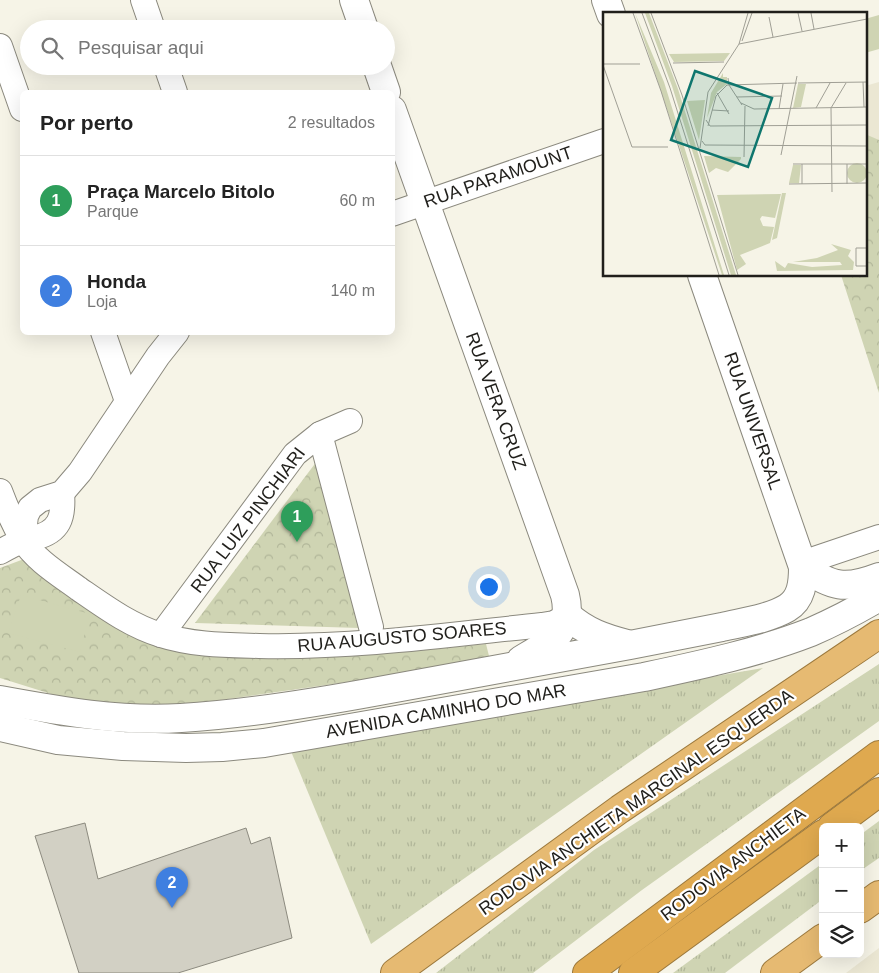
<!DOCTYPE html>
<html lang="pt">
<meta charset="utf-8">
<style>
body{margin:0;font-family:Helvetica,sans-serif;background:#f6f6f6;color:#222}
.controls{position:absolute;right:15px;bottom:15px;display:grid;overflow:hidden;border-radius:8px;box-shadow:0 5px 20px #0002}
.controls button{width:45px;height:45px;display:grid;place-items:center;padding:0;border:0;border-bottom:1px solid #e0e0e0;background:#fff;color:#222;font:25px sans-serif}
.you{position:absolute;left:488px;top:586px;width:18px;height:18px;margin:-12px;border:4px solid #fff;border-radius:50%;background:#1a73e8;box-shadow:0 0 0 8px #1a73e833}
.badge{display:grid;place-items:center;width:32px;height:32px;border-radius:50%;background:#d93025;color:#fff;font-size:16px;font-weight:700}
.pin{position:absolute;translate:-50% -41px;filter:drop-shadow(0 1px 2px #0008)}
.pin::after{content:'';position:absolute;top:26px;width:18px;height:15px;background:inherit;clip-path:polygon(0 0,100% 0,50% 100%)}
.list{margin:0;padding:0;list-style:none}
h2{display:flex;justify-content:space-between;align-items:center;height:65px;margin:0;padding:0 20px;font-size:21px}
h2 small{font-size:16px;font-weight:400;color:#767676}
.list li{display:grid;grid-template-columns:32px 1fr auto;gap:15px;align-items:center;box-sizing:border-box;height:90px;padding:0 20px;border-top:1px solid #e0e0e0}
.list b{display:block;font-size:19px;white-space:nowrap}
.list p{margin:0;font-size:16px;white-space:nowrap;color:#767676}
.list em{font-size:16px;font-style:normal;color:#767676}
.icon{flex:none;width:28px;height:28px;fill:none;stroke:currentColor;stroke-width:2;stroke-linecap:round;stroke-linejoin:round}
.map{position:relative;flex:none;width:879px;height:973px;overflow:hidden}
.search{position:absolute;background:#fff;box-shadow:0 5px 20px #0002;left:20px;top:20px;width:375px;height:55px;display:flex;align-items:center;gap:12px;box-sizing:border-box;padding:0 18px;border-radius:28px;color:#767676;font-size:19px}
.panel{position:absolute;background:#fff;box-shadow:0 5px 20px #0002;left:20px;top:90px;width:375px;height:245px;border-radius:8px}
.map>svg:first-child{display:block}
.built{fill:#ebe7d3}
.grass{fill:url(#grass-tufts)}
.forest{fill:url(#forest-crowns)}
.garden{fill:#cfd4b3}
.building{fill:#d2d0c4;stroke:#8c8a7f}
.lines{fill:none;stroke-linecap:round;stroke-linejoin:round}
.minor-casing{stroke:#8b897e;stroke-width:26}
.tertiary-casing{stroke:#8b897e;stroke-width:30}
.secondary-casing{stroke:#8b897e;stroke-width:30}
.trunk-casing{stroke:#9c793d;stroke-width:30}
.motorway-casing{stroke:#9c793d;stroke-width:30}
.minor{stroke:#fff;stroke-width:24}
.tertiary{stroke:#fff;stroke-width:28}
.secondary{stroke:#fff;stroke-width:28}
.trunk{stroke:#e6ba72;stroke-width:28}
.motorway{stroke:#dfa94f;stroke-width:28}
.labels{text-anchor:middle;stroke-width:4.5;stroke-linejoin:round;paint-order:stroke}
.street-label{font-size:18px;fill:#201f1b;stroke:#fff}
.inset-road{fill:none;stroke:#a09f95;stroke-width:1}
.view{fill:#0f766e;fill-opacity:0.15;stroke:#0f766e;stroke-width:2.5}
.inset-edge{fill:none;stroke:#201f1b;stroke-width:2.5}
</style>
<div class="map">
<svg width="879" height="973" viewBox="0 0 879 973">
<defs>
<pattern id="grass-tufts" width="24" height="20" patternUnits="userSpaceOnUse" patternTransform="scale(1.25)"><rect width="24" height="20" fill="#cfd4b3"/><path d="M3 7l-1-3M5 7V3M7 7l1-3M15 17l-1-3M17 17v-4M19 17l1-3" fill="none" stroke="#b1b699"/></pattern>
<pattern id="forest-crowns" width="20" height="18" patternUnits="userSpaceOnUse" patternTransform="scale(1.25)"><rect width="20" height="18" fill="#cfd4b3"/><path d="M2 6a3 3 0 1 1 6 0M12 15a3 3 0 1 1 6 0" fill="none" stroke="#b1b699"/></pattern>
</defs>
<rect width="100%" height="100%" fill="#f6f4e7"/>
<g class="built">
<path d="M879,82V164L865,145V86Z"/>
<path d="M879,948V973H846Z"/>
</g>
<g class="grass">
<path d="M879,664V721L642,890L533,973H436L594,850Z"/>
<path d="M763,668L371,944L290,749Z"/>
<path d="M879,821V858L860,871V835Z"/>
<path d="M823,863V899L725,973H673Z"/>
</g>
<g class="forest">
<path d="M865,134L879,140V393L841,275H865Z"/>
<path d="M317,461L359,628L195,623Z"/>
<path d="M24,559L120,628L307,655L393,653L486,644L490,660L340,683L179,706L80,703L0,678V568Z"/>
</g>
<g class="garden">
<path d="M879,15V49L865,53V19Z"/>
<path d="M21,595L90,614L80,652L8,633Z"/>
</g>
<path class="building" d="M85,823L98,879L246,828L251,844L270,837L292,938L178,973H79L35,836Z"/>
<g class="lines">
<defs>
<g id="minor">
<path d="M143,0L153,29"/>
<path d="M0,46L22,109"/>
<path d="M166,66L175,92"/>
<path d="M392,214L604,141"/>
<path d="M103,332L127,401"/>
<path d="M320,434L371,627"/>
<path d="M0,491C6,507 14,525 22,539C35,560 60,575 79,589C105,607 131,626 161,635C192,645 227,645 259,646C354,648 447,635 542,625L554,623L568,616"/>
<path d="M23,540L26,516L30,508L40,500L62,493L80,472L158,356L177,332"/>
<path d="M0,552C7,548 14,544 22,541C26,539 30,539 34,538C60,532 64,517 62,493"/>
<path d="M802,563L879,537"/>
<path d="M161,635L295,454L320,434L350,421"/>
</g>
<g id="tertiary">
<path d="M354,0L364,29"/>
<path d="M606,0L611,14"/>
<path d="M377,66L386,92"/>
<path d="M392,110L565,595C574,632 549,643 521,660"/>
<path d="M568,616C586,632 604,638 627,644"/>
<path d="M0,700C60,711 120,722 181,718C248,714 314,703 379,691C463,676 546,660 630,645C661,639 691,633 722,627C743,622 768,619 787,608C802,599 803,582 803,567L702,275"/>
</g>
<g id="secondary">
<path d="M803,567C832,587 845,590 879,577"/>
<path d="M0,727L58,740L123,746L186,748L222,747L264,743L644,677C700,665 757,653 811,632C834,622 857,610 879,597"/>
</g>
<g id="trunk">
<path d="M860,909L879,895"/>
<path d="M395,973L620,809L879,634"/>
<path d="M775,973L823,938"/>
</g>
<g id="motorway">
<path d="M832,827L879,792"/>
<path d="M587,973L879,755"/>
<path d="M633,973L823,834"/>
</g>
</defs>
<use href="#minor" class="minor-casing"/>
<use href="#tertiary" class="tertiary-casing"/>
<use href="#secondary" class="secondary-casing"/>
<use href="#trunk" class="trunk-casing"/>
<use href="#motorway" class="motorway-casing"/>
<use href="#minor" class="minor"/>
<use href="#tertiary" class="tertiary"/>
<use href="#secondary" class="secondary"/>
<use href="#trunk" class="trunk"/>
<use href="#motorway" class="motorway"/>
</g>
<g class="labels">
<g class="street-label">
<text transform="translate(498 177) rotate(-19)" y="6">RUA PARAMOUNT</text>
<text transform="translate(496 401) rotate(70)" y="6">RUA VERA CRUZ</text>
<text transform="translate(753 421) rotate(71)" y="6">RUA UNIVERSAL</text>
<text transform="translate(248 520) rotate(-53)" y="6">RUA LUIZ PINCHIARI</text>
<text transform="translate(402 637) rotate(-5)" y="6">RUA AUGUSTO SOARES</text>
<text transform="translate(446 711) rotate(-10)" y="6">AVENIDA CAMINHO DO MAR</text>
<text transform="translate(636 802) rotate(-35)" y="6">RODOVIA ANCHIETA MARGINAL ESQUERDA</text>
<text transform="translate(733 864) rotate(-37)" y="6">RODOVIA ANCHIETA</text>
</g>
</g>
<g transform="translate(603 12)">
<rect width="264" height="264" fill="#f6f4e7"/>
<path d="M32,1L61,70L121,263H119ZM42,1H46L75,77L133,263H128L69,74ZM102,88L96,128L84,89ZM179,181H183L174,226L169,228Z" fill="#cfd4b3"/>
<path d="M127,41L121,49L71,50L66,42ZM120,61V65H124V72L114,80L104,106L108,81ZM195,72H203L198,95L190,96ZM101,144L138,145V147L125,160L113,156L106,161ZM244 161a10 10 0 1 1 20 0a10 10 0 1 1-20 0ZM190,153H198L196,171H186ZM178,182L172,206L159,204L157,207L160,214L171,215L167,231L137,243L143,252L134,258L114,183ZM228,232L248,238L245,244L251,250L250,258L174,259L172,249L182,256L185,251L209,255L239,253L237,250H190L214,246L235,238Z" fill="#cfd4b3"/>
<path class="inset-road" d="M30,1L58,79L116,263M39,1L67,76L126,263M48,1L79,83L135,263M195,1L199,19M208,1L211,17M166,5L170,25M139,29L149,1M136,32L264,7M70,51L121,50M0,52H37M0,53L29,135H65M125,66L126,73L139,93M260,70L261,95M195,71L264,70M114,81L126,102M134,85L179,84M138,91L151,97L264,95M213,96L227,71M176,97L180,72M109,98L126,99M103,108L107,114L264,113M105,114L113,84L124,73L194,71M99,129L102,133L264,134M97,136L105,80L136,32L145,1M178,143L194,64M141,145L142,94M190,152H264M199,152V172M244,152V172M186,172L264,171M229,180L228,96L243,71M264,236H253V254H264"/>
<path class="view" d="M92,59L169,86L145,155L68,128Z"/>
<rect width="264" height="264" class="inset-edge"/>
</g>
</svg>
<div class="controls">
<button>+</button>
<button>−</button>
<button><svg class="icon" aria-label="layers" viewBox="0 0 24 24"><path d="M12 4l9 5-9 5-9-5zM3 14l9 5 9-5"/></svg></button>
</div>
<div class="you"></div>
<div class="pin badge" style="left:297px;top:542px;background:#2e9e5b">1</div>
<div class="pin badge" style="left:172px;top:908px;background:#3f7fe0">2</div>
<div class="search"><svg class="icon" aria-label="search" viewBox="0 0 24 24"><circle cx="10" cy="10" r="6"/><path d="M15 15l6 6"/></svg>Pesquisar aqui</div>
<section class="panel">
<h2>Por perto<small>2 resultados</small></h2>
<ul class="list">
<li><span class="badge" style="background:#2e9e5b">1</span><div><b>Praça Marcelo Bitolo</b><p>Parque</p></div><em>60 m</em></li>
<li><span class="badge" style="background:#3f7fe0">2</span><div><b>Honda</b><p>Loja</p></div><em>140 m</em></li>
</ul>
</section>
</div>
